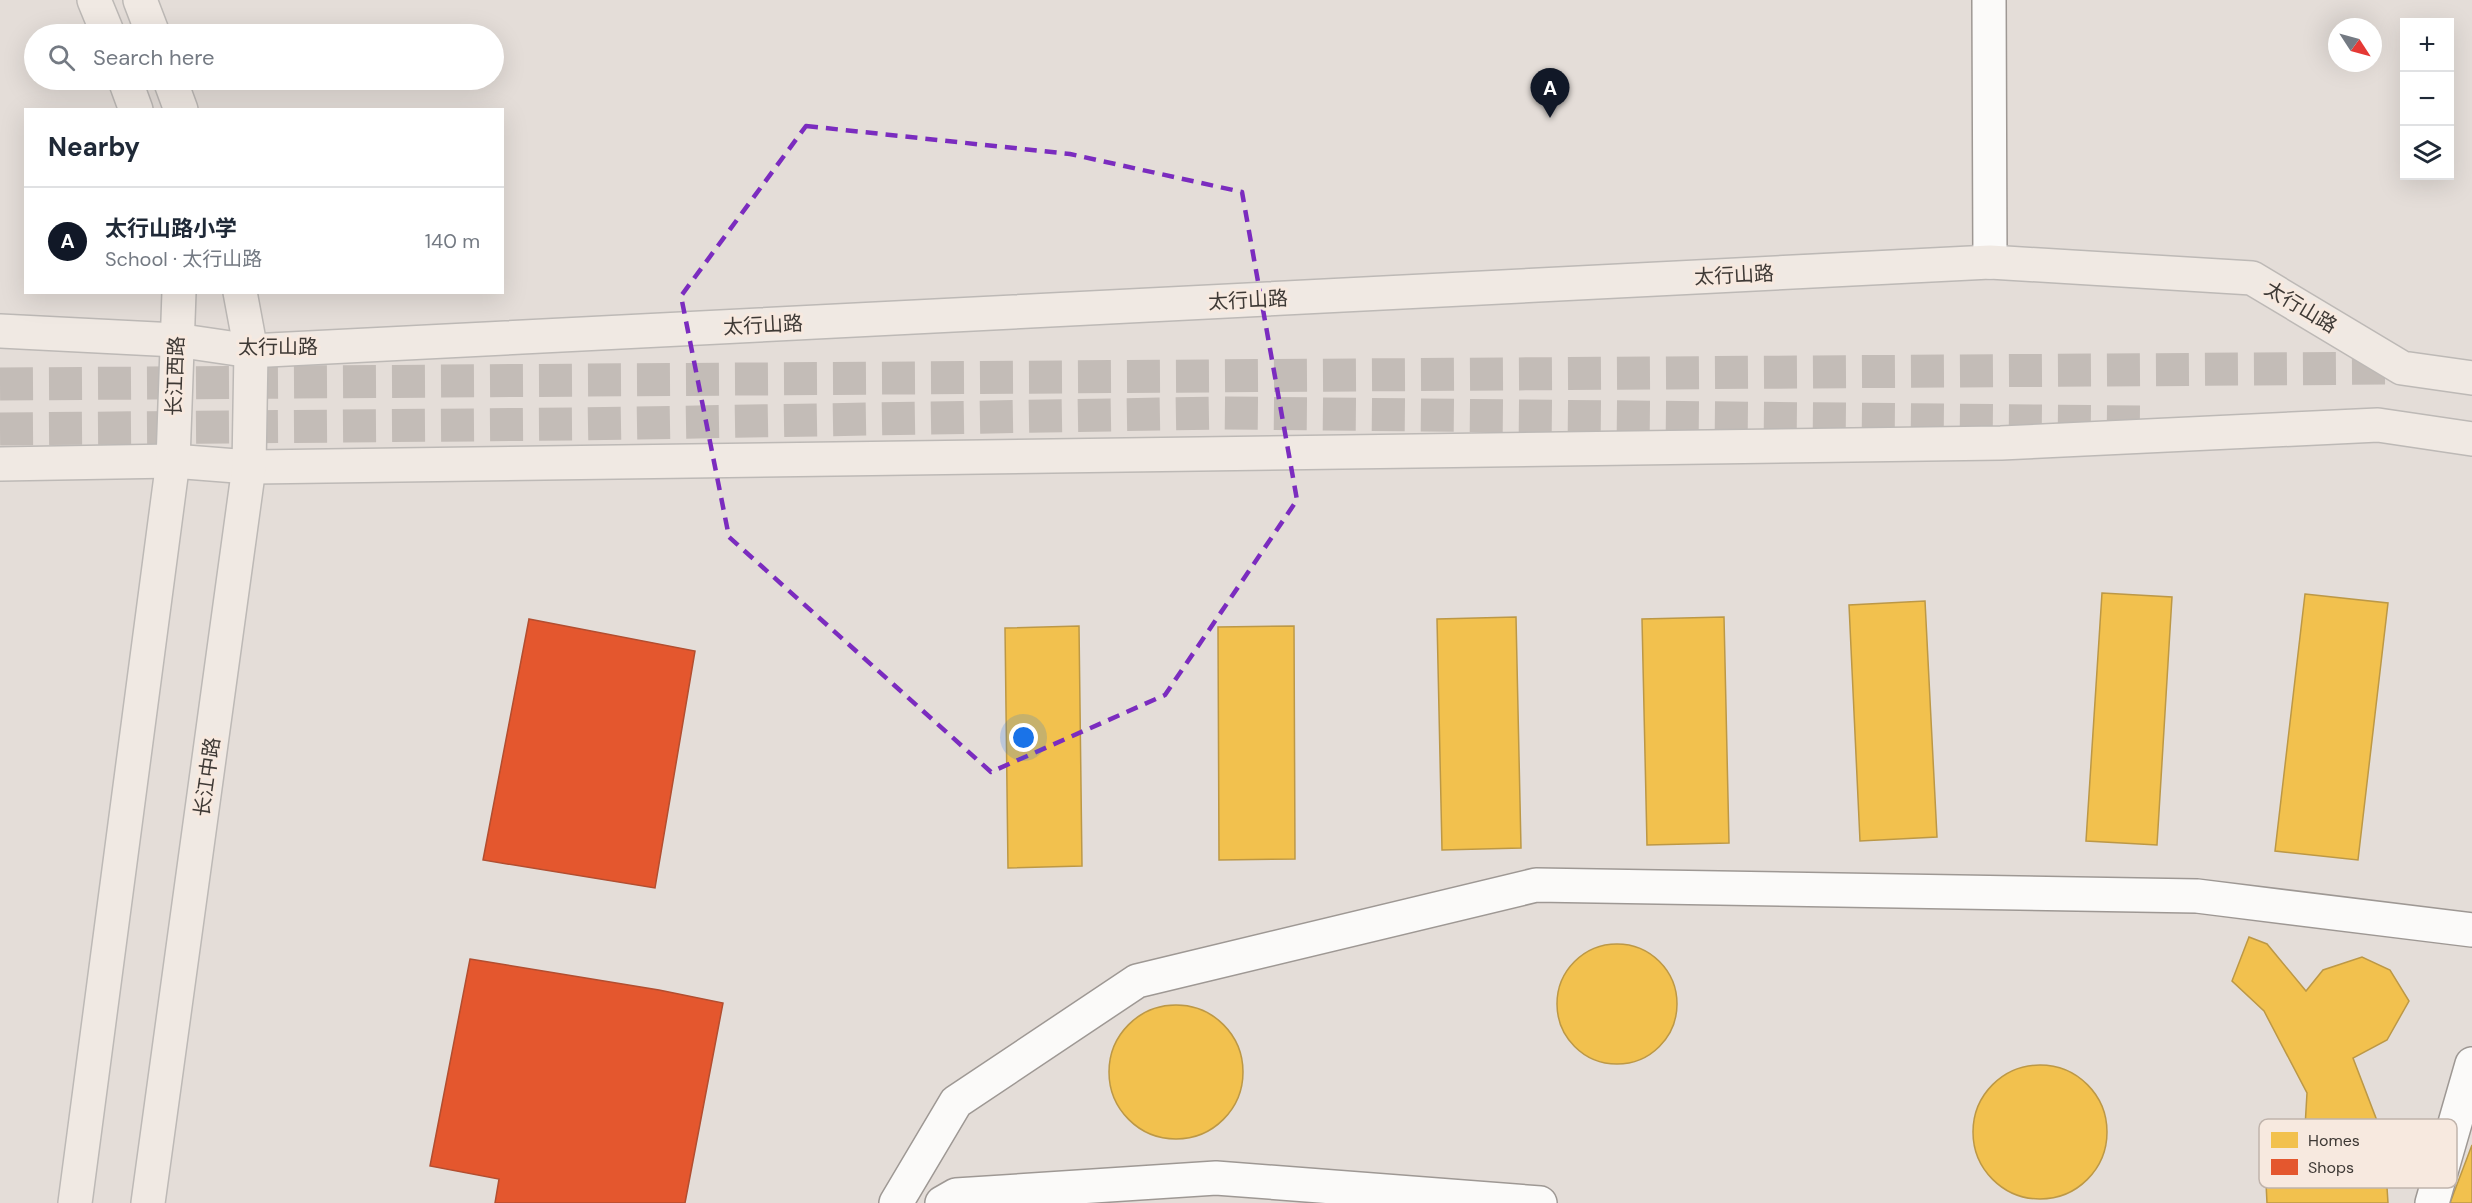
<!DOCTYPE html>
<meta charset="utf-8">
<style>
body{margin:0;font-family:"DM Sans","Noto Sans SC",sans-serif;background:#f6f6f7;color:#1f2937}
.controls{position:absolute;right:18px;top:18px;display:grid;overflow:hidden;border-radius:0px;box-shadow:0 6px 24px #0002}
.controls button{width:54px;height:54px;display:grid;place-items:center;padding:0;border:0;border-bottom:2px solid #e0e1e3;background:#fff;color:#1f2937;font:30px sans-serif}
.compass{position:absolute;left:2328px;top:18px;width:54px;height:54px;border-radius:50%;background:#fff;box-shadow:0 6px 24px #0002;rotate:126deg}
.you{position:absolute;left:1024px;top:738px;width:21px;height:21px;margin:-15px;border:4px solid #fff;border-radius:50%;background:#1a73e8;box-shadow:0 0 0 9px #1a73e833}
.badge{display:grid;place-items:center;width:39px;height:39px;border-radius:50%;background:#111827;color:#fff;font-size:20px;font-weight:700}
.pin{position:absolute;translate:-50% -50px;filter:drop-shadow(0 2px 3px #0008)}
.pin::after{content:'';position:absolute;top:32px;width:21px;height:18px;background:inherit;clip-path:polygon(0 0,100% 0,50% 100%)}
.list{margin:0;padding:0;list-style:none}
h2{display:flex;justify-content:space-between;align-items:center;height:78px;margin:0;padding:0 24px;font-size:26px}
h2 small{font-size:20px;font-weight:400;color:#747a83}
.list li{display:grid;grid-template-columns:39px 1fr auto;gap:18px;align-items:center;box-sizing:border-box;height:108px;padding:0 24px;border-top:2px solid #e0e1e3}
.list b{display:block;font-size:22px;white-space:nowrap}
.list p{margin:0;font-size:20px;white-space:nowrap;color:#747a83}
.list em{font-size:20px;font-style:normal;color:#747a83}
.icon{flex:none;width:33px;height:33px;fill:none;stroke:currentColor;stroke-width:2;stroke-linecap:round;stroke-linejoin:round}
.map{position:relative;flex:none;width:2472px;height:1203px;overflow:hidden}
.search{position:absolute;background:#fff;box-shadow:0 6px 24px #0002;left:24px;top:24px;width:480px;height:66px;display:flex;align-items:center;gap:15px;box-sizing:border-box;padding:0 21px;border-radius:33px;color:#747a83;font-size:22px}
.panel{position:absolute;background:#fff;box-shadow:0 6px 24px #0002;left:24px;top:108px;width:480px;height:186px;border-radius:0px}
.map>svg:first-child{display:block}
.homes{fill:#f2c14e;stroke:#bc9846;stroke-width:1.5}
.shops{fill:#e4572e;stroke:#b24e30;stroke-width:1.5}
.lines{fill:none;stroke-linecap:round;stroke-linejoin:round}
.major-tunnel{stroke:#c3bcb7;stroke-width:33;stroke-dasharray:33 16;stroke-linecap:butt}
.minor-casing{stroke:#9e9894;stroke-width:36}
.major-casing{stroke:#bdb9b6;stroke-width:36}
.minor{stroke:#fbfaf9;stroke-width:33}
.major{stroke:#f0e9e3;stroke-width:33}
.marked{fill:none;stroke:#7b2cbf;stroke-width:4.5;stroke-dasharray:12 8;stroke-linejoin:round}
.labels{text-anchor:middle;stroke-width:6;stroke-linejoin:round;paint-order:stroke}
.street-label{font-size:20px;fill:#3e3935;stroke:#f7e9df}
.key{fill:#f7e9df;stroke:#c0b4ac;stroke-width:1.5}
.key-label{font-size:16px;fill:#3e3935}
</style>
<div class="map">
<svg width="2472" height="1203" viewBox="0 0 2472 1203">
<rect width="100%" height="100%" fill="#e4ddd8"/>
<g class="homes">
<path d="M2102,593L2172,597L2157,845L2086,841Z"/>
<path d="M2305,594L2388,603L2358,860L2275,851Z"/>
<path d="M1925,601L1937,837L1860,841L1849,605Z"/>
<path d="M1516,617L1521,848L1442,850L1437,619Z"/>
<path d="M1724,617L1729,843L1647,845L1642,619Z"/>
<path d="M1079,626L1082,866L1008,868L1005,628Z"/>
<path d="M1294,626L1295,859L1219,860L1218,627Z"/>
<path d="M2249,937L2267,944L2306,991L2323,970L2362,957L2390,970L2409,1001L2387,1040L2353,1058L2384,1139L2388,1203H2267L2263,1123L2305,1127L2307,1093L2264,1011L2232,981Z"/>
<circle cx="1617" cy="1004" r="60"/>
<circle cx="1176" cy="1072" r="67"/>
<circle cx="2040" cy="1132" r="67"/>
<path d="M2472,1145V1203H2450Z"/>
</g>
<g class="shops">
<path d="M529,619L695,651L655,888L483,860Z"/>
<path d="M470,959L659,990L723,1003L685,1203H495L499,1179L430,1166Z"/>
</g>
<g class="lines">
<g class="major-tunnel">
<path d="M0,384L2402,368"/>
<path d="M0,429L579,424L1222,413L2140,422"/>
</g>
<defs>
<g id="minor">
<path d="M1989,0L1990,262"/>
<path d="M896,1203L956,1102L1137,981L1536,885L2197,896L2472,930"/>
<path d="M942,1203L956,1195L1216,1178L1540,1203"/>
<path d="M2432,1203L2472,1064"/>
</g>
<g id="major">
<path d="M94,0L108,34"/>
<path d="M140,0L153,34"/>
<path d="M125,80L136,110"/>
<path d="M170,80L181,110"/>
<path d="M0,331L176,340L251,351L1990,262L2252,278L2402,368L2472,378"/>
<path d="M0,464L173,461L249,467L2001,443L2378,425L2472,439"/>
<path d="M75,1203L173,461L179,292"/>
<path d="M148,1203L249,467L251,351L240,292"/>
</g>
</defs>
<use href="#minor" class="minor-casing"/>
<use href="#major" class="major-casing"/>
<use href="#minor" class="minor"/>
<use href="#major" class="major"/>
</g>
<path class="marked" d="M806,126L1070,154L1242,192L1297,500L1165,695L991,772L729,537L681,296Z"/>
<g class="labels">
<g class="street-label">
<text transform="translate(1734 275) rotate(-3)" y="7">太行山路</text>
<text transform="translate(1248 300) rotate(-3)" y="7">太行山路</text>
<text transform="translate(2301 307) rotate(31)" y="7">太行山路</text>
<text transform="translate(763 325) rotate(-3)" y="7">太行山路</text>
<text x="278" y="354">太行山路</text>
<text transform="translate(175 376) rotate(-88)" y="7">长江西路</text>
<text transform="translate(207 777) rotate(-82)" y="7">长江中路</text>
</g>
</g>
<rect x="2259" y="1119" width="198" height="69" rx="9" class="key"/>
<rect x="2271" y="1132" width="27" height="16" fill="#f2c14e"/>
<rect x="2271" y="1159" width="27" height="16" fill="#e4572e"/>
<g class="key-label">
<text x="2308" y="1146">Homes</text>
<text x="2308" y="1173">Shops</text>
</g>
</svg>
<div class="controls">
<button>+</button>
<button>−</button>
<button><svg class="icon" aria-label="layers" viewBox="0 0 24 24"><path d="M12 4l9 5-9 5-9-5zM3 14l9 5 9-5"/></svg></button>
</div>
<svg class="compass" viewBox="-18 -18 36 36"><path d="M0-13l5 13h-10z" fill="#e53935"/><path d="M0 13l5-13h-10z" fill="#747a83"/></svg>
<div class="you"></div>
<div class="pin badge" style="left:1550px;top:118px">A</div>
<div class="search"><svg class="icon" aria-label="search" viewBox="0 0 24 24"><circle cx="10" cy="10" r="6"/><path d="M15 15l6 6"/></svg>Search here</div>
<section class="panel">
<h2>Nearby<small></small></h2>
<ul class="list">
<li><span class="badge">A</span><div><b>太行山路小学</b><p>School · 太行山路</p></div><em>140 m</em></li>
</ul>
</section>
</div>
